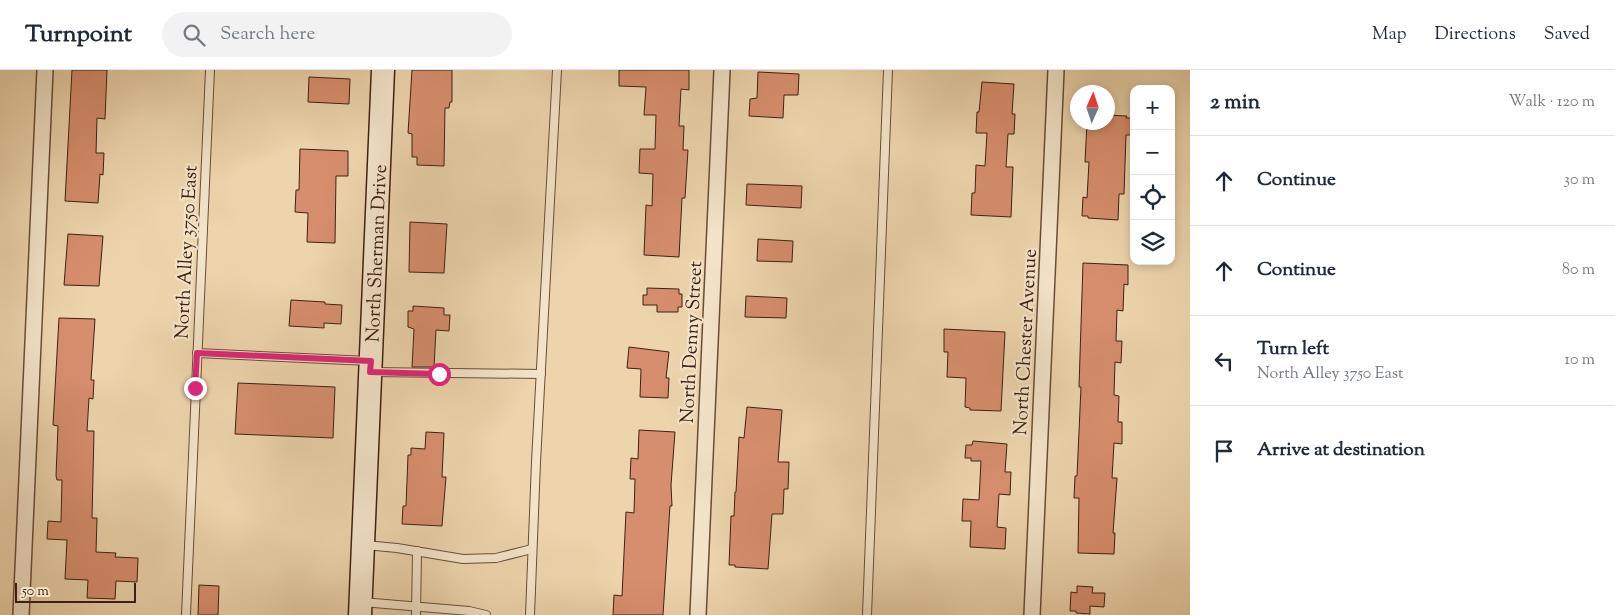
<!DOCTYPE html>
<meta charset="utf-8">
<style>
body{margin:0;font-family:"Sorts Mill Goudy",serif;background:#f2f2f3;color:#1f2937}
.controls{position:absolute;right:15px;top:15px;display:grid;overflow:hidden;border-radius:10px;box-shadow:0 2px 8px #0003}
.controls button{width:45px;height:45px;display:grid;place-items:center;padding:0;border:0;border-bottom:1px solid #e0e1e3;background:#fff;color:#1f2937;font:25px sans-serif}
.compass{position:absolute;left:1070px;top:15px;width:45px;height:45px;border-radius:50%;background:#fff;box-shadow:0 2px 8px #0003;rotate:3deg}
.scale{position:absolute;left:15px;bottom:12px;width:121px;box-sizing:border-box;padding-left:5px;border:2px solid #3f2012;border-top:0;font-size:14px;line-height:18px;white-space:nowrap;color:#3f2012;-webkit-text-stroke:4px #f3e3c9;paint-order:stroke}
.stop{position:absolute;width:15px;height:15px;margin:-11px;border:4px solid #db2777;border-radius:50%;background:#fff}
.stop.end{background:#db2777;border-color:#fff;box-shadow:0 1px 5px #0008}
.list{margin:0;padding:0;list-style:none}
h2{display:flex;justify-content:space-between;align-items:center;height:65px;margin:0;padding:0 20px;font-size:21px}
h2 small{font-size:16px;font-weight:400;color:#747a83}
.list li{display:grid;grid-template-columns:32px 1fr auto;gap:15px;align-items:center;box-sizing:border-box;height:90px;padding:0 20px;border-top:1px solid #e0e1e3}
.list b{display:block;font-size:19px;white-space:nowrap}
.list p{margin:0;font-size:16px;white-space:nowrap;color:#747a83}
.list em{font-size:16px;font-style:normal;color:#747a83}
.icon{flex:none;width:28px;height:28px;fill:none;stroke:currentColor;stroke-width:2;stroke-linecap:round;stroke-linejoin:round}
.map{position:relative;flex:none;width:1190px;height:545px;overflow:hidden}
header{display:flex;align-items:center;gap:30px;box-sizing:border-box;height:70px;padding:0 25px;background:#fff;border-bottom:1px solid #e0e1e3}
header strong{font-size:24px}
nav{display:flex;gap:28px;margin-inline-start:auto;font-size:18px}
.search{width:350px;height:45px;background:#f2f2f3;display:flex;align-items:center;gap:12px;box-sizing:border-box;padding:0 18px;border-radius:28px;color:#747a83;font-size:19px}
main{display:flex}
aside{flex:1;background:#fff}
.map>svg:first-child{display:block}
.building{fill:#d78e6e;stroke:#3f2012}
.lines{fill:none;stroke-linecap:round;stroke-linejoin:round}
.lane-casing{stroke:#6a4d38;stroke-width:10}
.street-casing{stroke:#6a4d38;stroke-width:18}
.secondary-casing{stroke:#3f2012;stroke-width:25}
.lane{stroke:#f3e3c9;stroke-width:8}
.street{stroke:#f3e3c9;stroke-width:15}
.secondary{stroke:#f3e3c9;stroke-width:22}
.route{stroke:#db2777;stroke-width:6}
.labels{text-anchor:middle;stroke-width:4.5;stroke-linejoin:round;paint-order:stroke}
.street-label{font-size:19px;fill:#3f2012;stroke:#f3e3c9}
</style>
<header>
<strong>Turnpoint</strong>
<div class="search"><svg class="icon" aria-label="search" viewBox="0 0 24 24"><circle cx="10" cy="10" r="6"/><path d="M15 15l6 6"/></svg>Search here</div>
<nav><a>Map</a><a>Directions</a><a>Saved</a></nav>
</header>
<main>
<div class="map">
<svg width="1190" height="545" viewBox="0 0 1190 545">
<rect width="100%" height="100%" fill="#edd4ac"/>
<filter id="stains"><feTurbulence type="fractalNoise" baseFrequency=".004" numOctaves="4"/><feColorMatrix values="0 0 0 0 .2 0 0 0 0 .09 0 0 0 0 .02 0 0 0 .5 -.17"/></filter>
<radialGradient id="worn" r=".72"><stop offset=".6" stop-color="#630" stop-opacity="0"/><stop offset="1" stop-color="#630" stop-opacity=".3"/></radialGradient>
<g class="building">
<path d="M72,0H107L105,49L97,48L96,83H104L103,105L100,104L98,133L65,131Z"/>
<path d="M412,0H452V32H450L449,38H445L444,96L417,95V87H412V64L408,63Z"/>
<path d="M619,0H689V20L681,19L679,56H684L683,80H688L685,128H682L679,187L644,185L646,135L652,136L653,104L639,103L640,79H655L656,45H644L646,17L619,16Z"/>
<path d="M758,2L799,4L798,25H784L783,48L749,46L750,29L757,28Z"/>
<path d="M309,7L350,9L349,34L308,32Z"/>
<path d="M982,12L1014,14L1012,44H1015L1014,64H1008L1006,97H1013L1011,147L971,145L972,123H975L976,95L985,96L987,63H976L977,42H979Z"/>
<path d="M1108,45L1127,46L1126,48H1132L1131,65H1126L1124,124H1119L1118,150L1088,148V146H1082L1083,127L1087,128L1089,92H1085L1087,52H1108Z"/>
<path d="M300,79L348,81V106H336L335,173L307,172L308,143L295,142L296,120H299Z"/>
<path d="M747,114L802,116L801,138L746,135Z"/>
<path d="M410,152L447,154L444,203L409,202Z"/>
<path d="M68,164L103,166L99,216L64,215Z"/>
<path d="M758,169L793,171L792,192L757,191Z"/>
<path d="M1083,193L1128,195V215L1124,214L1123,241L1117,240L1116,271H1122L1121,293L1115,292L1114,325L1119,326L1118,352H1122V374L1114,373L1112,408H1117L1113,463H1115L1114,484L1078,483L1079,428H1074L1075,406H1077L1081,317H1079Z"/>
<path d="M647,218L679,219V224H682V237H678V242H657V235H643V225H647Z"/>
<path d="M746,226L787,228L786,248L745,247Z"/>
<path d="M291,230L325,232V234L342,235L341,254L324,253V258L289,256Z"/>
<path d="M413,236L444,238V245H450L449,261L436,260L434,297H412L414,259L408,257V241H413Z"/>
<path d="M59,248L95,249L91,310H94L93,329L89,328L87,361H94L92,448H97L96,482L116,483L115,487L138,488L137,512L116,511L115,529L87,528L88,510L65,509L67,470L47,469L48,451L61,452L62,410H57L56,406L58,356L53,355Z"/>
<path d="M944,259L1005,262L1001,341L970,340V338L965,337L966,308L947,307L948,282H944Z"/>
<path d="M629,277L669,282L666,308H669L668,328L640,327L641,299L627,298Z"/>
<path d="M238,313L335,317L333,368L235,364Z"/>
<path d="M747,337L782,340L778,392H789L788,419H784L783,444H772L768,499L735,497V495H729L731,446H734L735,422H736L739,367L744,368Z"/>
<path d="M639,360L675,362L671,415L672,436H670L663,545H613L614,525L622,526L626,442L634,443L635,409H630L631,388L638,389Z"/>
<path d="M426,362L444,363L442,407H446L442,456L402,454L403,436H406L408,385H411V378L425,379Z"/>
<path d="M973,371L1007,374L1005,402H1011L1010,425L999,424L997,457L1006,458L1005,479L970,477L971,451H962L963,429L979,430L981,391H971V388H965L966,375H972Z"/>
<path d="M199,515L219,516L218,545H198Z"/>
<path d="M1077,516L1093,517L1092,523H1105L1104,537L1090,536V544L1076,543V541H1070L1071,522L1077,523Z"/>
</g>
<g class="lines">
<defs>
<g id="lane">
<path d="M197,283L369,291"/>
<path d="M372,302L541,304"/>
<path d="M365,475L397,478L463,489L496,488L532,479"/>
<path d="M362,532L469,541L486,545"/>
<path d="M186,545L210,0"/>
<path d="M416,545L417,481"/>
<path d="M530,545L536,392L557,0"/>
<path d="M867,545L888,0"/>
</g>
<g id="street">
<path d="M21,545L45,0"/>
<path d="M698,545L722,0"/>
<path d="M1032,545L1056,0"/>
</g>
<g id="secondary">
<path id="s1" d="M360,545L383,0"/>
</g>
</defs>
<use href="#lane" class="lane-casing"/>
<use href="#street" class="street-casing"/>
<use href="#secondary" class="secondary-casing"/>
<use href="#lane" class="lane"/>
<use href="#street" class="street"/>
<use href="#secondary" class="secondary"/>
</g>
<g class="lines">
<path class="route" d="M195,318L197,283L371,291L370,302L439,304"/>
</g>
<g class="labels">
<g class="street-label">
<text transform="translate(185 182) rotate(-87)" y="7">North Alley 3750 East</text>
<text dy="7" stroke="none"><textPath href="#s1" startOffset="362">North Sherman Drive</textPath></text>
<text transform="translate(690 272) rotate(-87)" y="7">North Denny Street</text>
<text transform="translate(1024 272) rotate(-87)" y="7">North Chester Avenue</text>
</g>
</g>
<rect width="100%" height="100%" filter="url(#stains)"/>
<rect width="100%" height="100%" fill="url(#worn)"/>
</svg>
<div class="controls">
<button>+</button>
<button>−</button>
<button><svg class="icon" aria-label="locate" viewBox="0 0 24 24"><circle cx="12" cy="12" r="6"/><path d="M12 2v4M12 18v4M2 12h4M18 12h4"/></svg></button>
<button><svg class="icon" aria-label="layers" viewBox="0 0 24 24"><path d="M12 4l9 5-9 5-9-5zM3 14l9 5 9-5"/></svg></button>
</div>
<svg class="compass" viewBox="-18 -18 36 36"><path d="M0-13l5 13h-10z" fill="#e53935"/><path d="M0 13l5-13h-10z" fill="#747a83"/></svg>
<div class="scale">50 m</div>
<div class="stop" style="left:439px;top:304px"></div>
<div class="stop end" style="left:195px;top:318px"></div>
</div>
<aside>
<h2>2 min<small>Walk · 120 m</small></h2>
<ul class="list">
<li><svg class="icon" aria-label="ahead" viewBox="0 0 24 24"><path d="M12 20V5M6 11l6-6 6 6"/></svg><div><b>Continue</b></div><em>30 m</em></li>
<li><svg class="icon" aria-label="ahead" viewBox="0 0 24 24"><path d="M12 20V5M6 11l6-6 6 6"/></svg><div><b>Continue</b></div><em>80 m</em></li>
<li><svg class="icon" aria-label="left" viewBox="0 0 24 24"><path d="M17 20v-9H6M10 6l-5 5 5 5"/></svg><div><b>Turn left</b><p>North Alley 3750 East</p></div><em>10 m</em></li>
<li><svg class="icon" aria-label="arrive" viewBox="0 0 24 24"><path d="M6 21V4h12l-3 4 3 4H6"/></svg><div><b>Arrive at destination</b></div></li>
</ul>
</aside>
</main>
